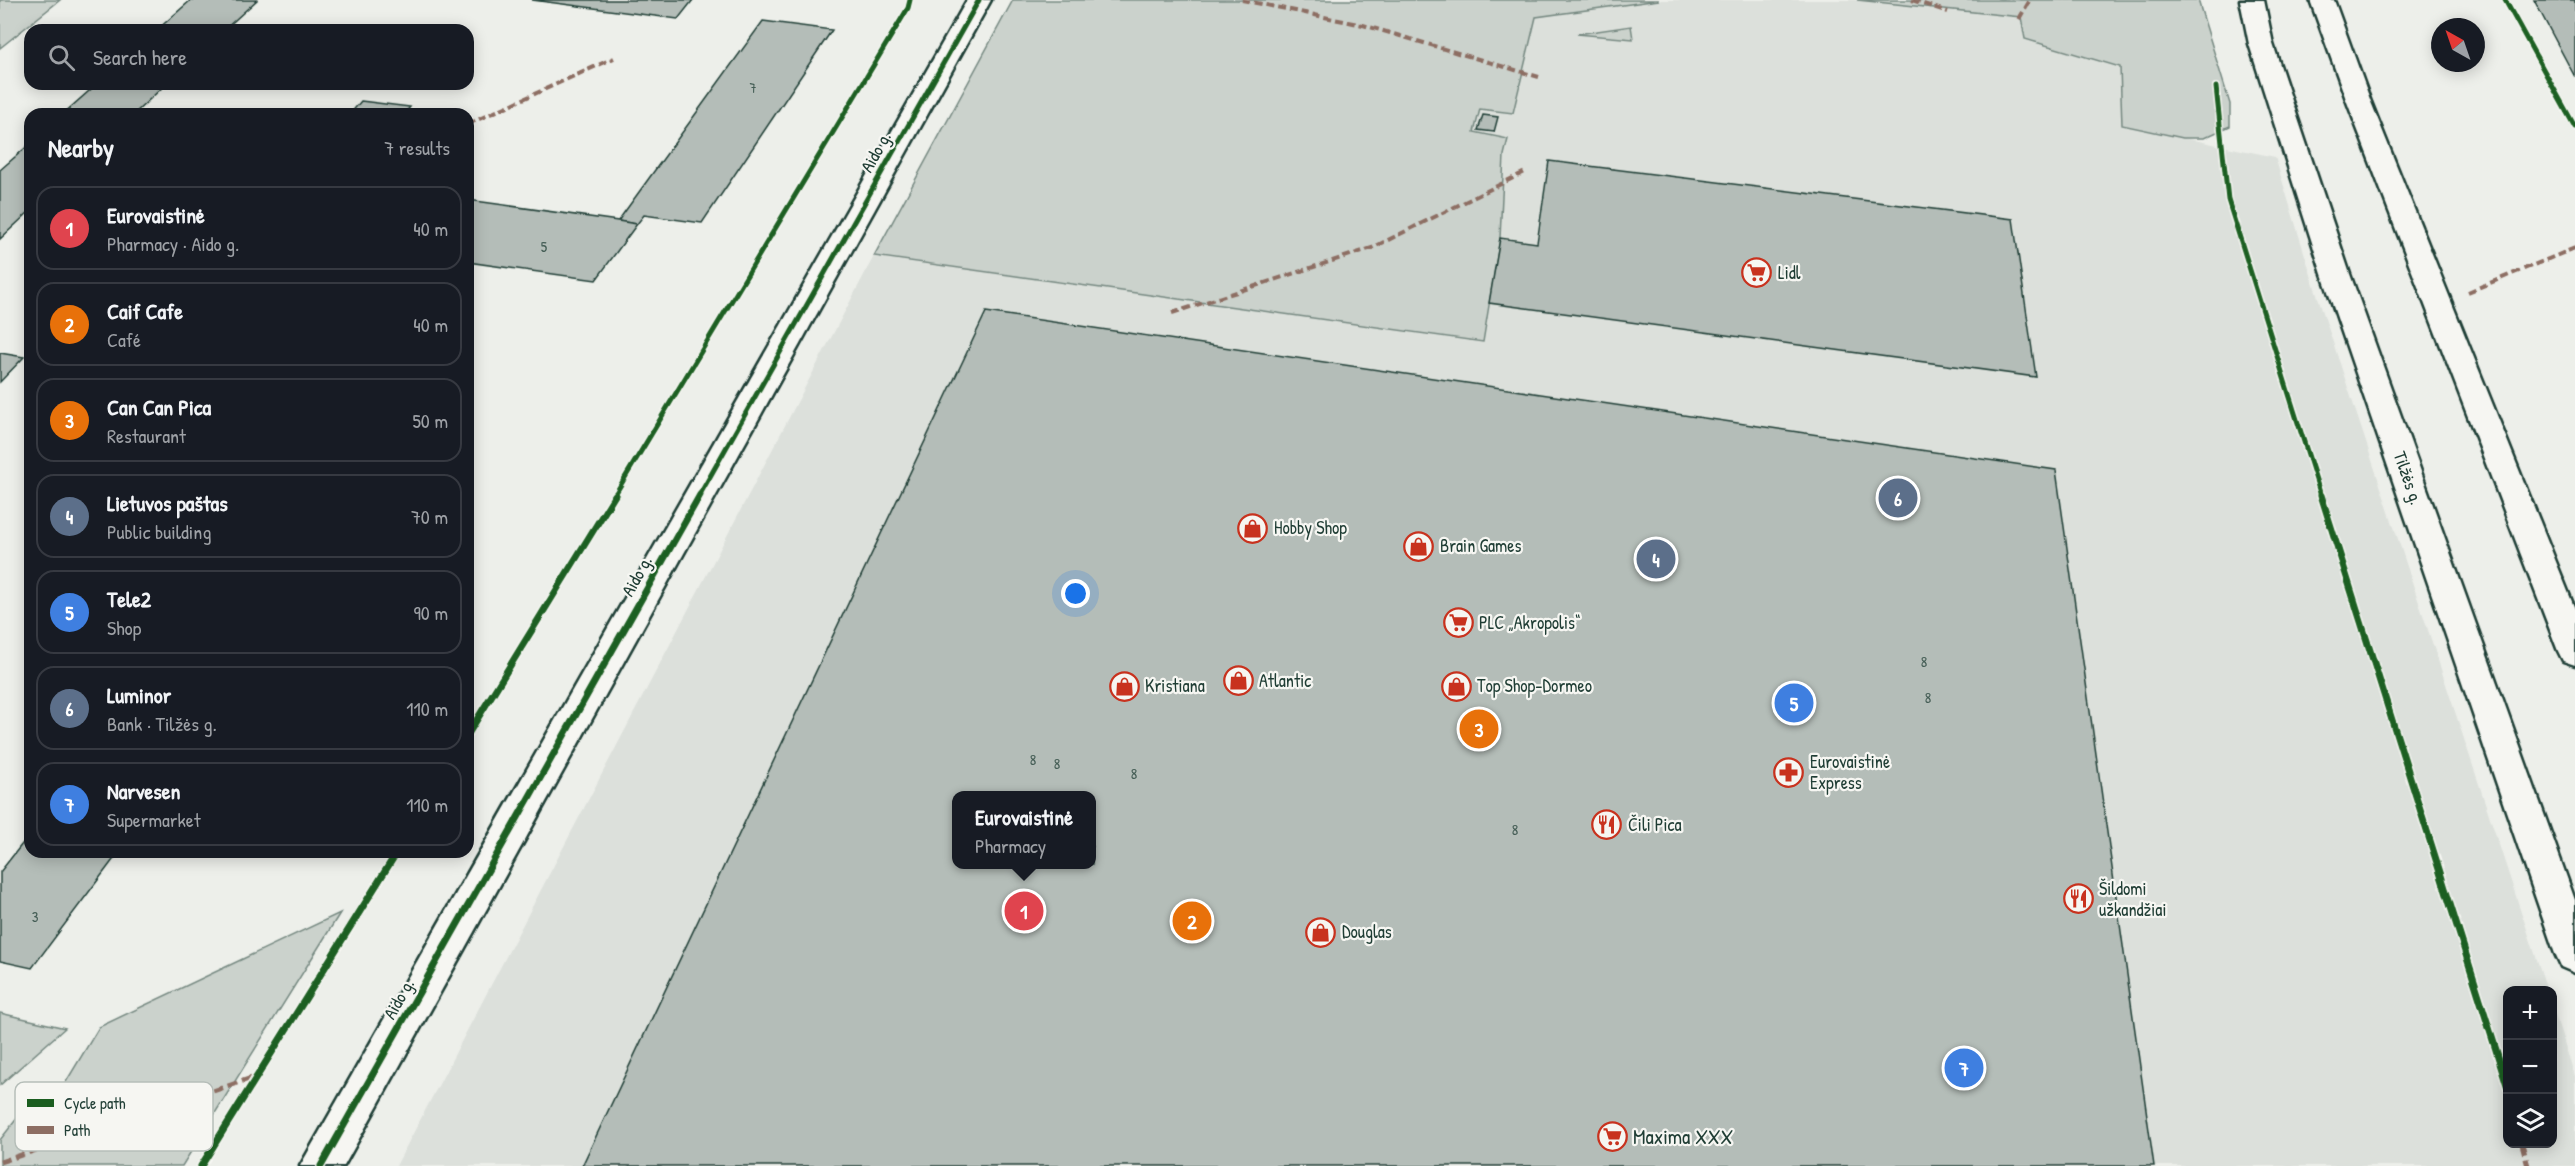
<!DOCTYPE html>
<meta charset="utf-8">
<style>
body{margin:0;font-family:"Patrick Hand",sans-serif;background:#242831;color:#f1f3f6}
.controls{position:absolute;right:18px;bottom:18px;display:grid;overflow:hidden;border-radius:12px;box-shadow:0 3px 15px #0003}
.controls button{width:54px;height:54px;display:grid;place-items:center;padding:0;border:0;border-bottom:2px solid #363941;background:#171b24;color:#f1f3f6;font:30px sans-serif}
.compass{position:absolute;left:2431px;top:18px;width:54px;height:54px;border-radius:50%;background:#171b24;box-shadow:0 3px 15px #0003;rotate:320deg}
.you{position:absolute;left:1076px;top:594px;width:21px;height:21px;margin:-15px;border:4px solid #fff;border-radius:50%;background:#1a73e8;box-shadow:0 0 0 9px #1a73e833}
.badge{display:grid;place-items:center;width:39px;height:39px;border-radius:50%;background:#2563eb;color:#fff;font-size:20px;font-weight:700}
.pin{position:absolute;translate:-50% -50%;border:3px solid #fff;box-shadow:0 2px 6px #0006}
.popup{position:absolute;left:952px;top:791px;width:144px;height:78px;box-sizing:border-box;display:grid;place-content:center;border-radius:12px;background:#171b24;filter:drop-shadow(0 2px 4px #0005);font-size:20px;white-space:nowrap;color:#9ea1a6}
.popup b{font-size:22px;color:#f1f3f6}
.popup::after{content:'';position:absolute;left:50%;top:100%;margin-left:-12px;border:12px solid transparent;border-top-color:#171b24}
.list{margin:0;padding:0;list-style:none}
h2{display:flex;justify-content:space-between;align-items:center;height:78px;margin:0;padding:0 24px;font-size:26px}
h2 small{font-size:20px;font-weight:400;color:#9ea1a6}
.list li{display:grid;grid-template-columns:39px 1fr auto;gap:18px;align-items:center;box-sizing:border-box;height:84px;margin:0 12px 12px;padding:0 12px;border:2px solid #363941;border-radius:18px}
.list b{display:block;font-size:22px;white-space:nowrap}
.list p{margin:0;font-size:20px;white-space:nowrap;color:#9ea1a6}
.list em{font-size:20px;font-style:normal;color:#9ea1a6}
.icon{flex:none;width:33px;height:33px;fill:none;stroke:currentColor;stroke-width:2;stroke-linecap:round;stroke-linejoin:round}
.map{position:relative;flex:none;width:2575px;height:1166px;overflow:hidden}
.search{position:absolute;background:#171b24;box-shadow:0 3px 15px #0003;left:24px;top:24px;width:450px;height:66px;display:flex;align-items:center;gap:15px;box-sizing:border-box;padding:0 21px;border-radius:18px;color:#9ea1a6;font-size:22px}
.panel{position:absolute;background:#171b24;box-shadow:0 3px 15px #0003;left:24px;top:108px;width:450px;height:750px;border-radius:18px}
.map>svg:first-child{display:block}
.built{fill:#dce0db;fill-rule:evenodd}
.green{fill:#cbd2cc;stroke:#758880;stroke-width:1.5}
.building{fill:#b4bdb8;stroke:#1f3d34;stroke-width:1.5;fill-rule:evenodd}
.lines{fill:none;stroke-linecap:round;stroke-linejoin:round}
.minor-casing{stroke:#1f3d34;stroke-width:5}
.trunk-casing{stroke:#1f3d34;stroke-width:5}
.minor{fill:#f6f6f2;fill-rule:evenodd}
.trunk{fill:#f6f6f2;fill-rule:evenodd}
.quiet-far1{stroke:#8d6e63;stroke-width:4;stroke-dasharray:8 4;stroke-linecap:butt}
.quiet{stroke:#8d6e63;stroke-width:5;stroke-dasharray:10 5;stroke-linecap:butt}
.cycleway-far1-casing{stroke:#f6f6f2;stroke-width:8}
.cycleway-casing{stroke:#f6f6f2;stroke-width:10}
.cycleway-far1{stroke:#1b5e20;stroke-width:5}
.cycleway{stroke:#1b5e20;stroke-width:7}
.labels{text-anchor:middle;stroke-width:4.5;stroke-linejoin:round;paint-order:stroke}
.far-number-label{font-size:14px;fill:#445d55}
.number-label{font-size:15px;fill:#445d55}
.street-label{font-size:18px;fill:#1f3d34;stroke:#f6f6f2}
.poi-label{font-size:18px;fill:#1f3d34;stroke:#f6f6f2;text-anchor:start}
.near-poi-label{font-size:21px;fill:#1f3d34;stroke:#f6f6f2;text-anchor:start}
.key{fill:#f6f6f2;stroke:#b6beb9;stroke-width:1.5}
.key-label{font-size:16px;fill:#1f3d34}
</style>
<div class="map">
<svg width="2575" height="1166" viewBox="0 0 2575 1166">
<rect width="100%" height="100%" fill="#edefea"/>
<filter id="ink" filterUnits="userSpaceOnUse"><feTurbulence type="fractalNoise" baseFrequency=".0167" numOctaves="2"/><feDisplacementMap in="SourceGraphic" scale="12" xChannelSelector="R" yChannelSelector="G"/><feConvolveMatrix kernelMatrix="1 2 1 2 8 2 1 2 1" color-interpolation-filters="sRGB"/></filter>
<g filter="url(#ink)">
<path class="built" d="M1659,0H1857L2021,17L2025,39L2120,67L2122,125L2275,157L2315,288L2547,990H2508V1144H2552L2553,1008L2575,1076V1166H396L874,256L1483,342L1504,155L1508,139L1474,132L1480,109L1513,113L1536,17ZM956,796H1092V864H956Z"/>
<g class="green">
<path d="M0,0H60L0,48Z"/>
<path d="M1013,0H1659L1536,17L1513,113L1480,109L1474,132L1508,139L1504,155L1500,238L1483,342L874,256Z"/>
<path d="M1857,0H2198L2230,104V126L2204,138H2183L2122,125L2120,67L2025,39L2021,17Z"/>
<path d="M1631,26L1633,39L1577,34Z"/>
<path d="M340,913L182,1166H0V1140L33,1098L57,1097L99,1027Z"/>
<path d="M0,1013L65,1028L0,1085Z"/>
</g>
<g class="building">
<path d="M191,0H257L224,30H157Z"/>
<path d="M532,0H693L678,19Z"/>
<path d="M2534,0H2575V77Z"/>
<path d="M763,21L832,30L702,223L644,215L637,224L618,221Z"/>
<path d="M97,84H166L134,114H63Z"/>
<path d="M361,101L410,107L404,114H350Z"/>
<path d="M1483,115L1498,117L1494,132L1478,130Z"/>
<path d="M30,144V211L0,239V170Z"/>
<path d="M1549,161L2013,219L2036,377L1489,303L1500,238L1537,243Z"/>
<path d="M468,200L618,221L637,224L596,280L468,262Z"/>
<path d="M986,312L2056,470L2154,1166H582ZM956,796H1092V864H956Z"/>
<path d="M0,353L24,357L0,382Z"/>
<path d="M30,834V852H119L32,968L0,961V872Z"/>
</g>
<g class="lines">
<defs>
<path id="minor" d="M967,0H991L344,1166H300Z"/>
<g id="trunk">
<path d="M2240,0H2264L2273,44L2350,274L2575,900V973L2561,967L2555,954L2322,274L2249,44Z"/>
<path d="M2310,0H2334L2371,102L2575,609V665L2563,661L2558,651L2347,102Z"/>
</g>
</defs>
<use href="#minor" class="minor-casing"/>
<use href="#trunk" class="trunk-casing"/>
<use href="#minor" class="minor"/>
<use href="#trunk" class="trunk"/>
<g class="quiet-far1">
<path d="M1242,0L1363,25L1539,77"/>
<path d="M1912,0L1948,12"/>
<path d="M2019,19L2030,0"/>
<path d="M468,124L614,58"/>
<path d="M2468,292L2575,248"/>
<path d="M1172,313L1372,248L1525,172"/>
</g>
<g class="quiet">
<path d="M2522,1144L2528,1166"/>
<path d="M0,1162L255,1077"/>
</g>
<defs>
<g id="cycleway-far1">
<path d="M2505,0L2575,127"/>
<path d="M2216,87L2228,200L2321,496"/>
<path d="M614,496L908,8L910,0"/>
<path d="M699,496L979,0"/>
</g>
<g id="cycleway">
<path d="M2321,495L2508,1088"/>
<path d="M468,734L615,495"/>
<path d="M201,1166L397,852"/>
<path d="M321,1166L700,495"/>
</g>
</defs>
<use href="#cycleway-far1" class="cycleway-far1-casing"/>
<use href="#cycleway" class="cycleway-casing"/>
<use href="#cycleway-far1" class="cycleway-far1"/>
<use href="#cycleway" class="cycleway"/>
</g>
</g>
<defs>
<symbol id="supermarket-ring" viewBox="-11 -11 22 22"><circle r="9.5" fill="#f6f6f2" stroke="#c8321e" stroke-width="1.5"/><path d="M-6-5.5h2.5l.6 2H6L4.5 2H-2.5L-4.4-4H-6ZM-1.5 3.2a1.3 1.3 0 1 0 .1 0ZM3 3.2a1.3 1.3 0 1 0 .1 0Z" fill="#c8321e"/></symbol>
<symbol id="shop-ring" viewBox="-11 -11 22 22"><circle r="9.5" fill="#f6f6f2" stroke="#c8321e" stroke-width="1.5"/><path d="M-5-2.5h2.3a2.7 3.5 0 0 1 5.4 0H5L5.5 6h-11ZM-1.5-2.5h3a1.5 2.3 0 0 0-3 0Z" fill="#c8321e"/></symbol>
<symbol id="pharmacy-ring" viewBox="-11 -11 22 22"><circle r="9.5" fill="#f6f6f2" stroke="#c8321e" stroke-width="1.5"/><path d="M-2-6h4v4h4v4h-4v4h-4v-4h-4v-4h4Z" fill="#c8321e"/></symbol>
<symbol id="restaurant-ring" viewBox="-11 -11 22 22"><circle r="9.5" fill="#f6f6f2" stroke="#c8321e" stroke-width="1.5"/><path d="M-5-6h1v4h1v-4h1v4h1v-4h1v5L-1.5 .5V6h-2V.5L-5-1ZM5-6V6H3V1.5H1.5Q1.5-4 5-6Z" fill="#c8321e"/></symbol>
</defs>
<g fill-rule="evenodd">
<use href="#supermarket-ring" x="1740" y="256" width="33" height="33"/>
<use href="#shop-ring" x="1236" y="512" width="33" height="33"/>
<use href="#shop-ring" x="1402" y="530" width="33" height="33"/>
<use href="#supermarket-ring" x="1442" y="606" width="33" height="33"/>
<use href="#shop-ring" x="1222" y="664" width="33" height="33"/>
<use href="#shop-ring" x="1108" y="670" width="33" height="33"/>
<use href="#shop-ring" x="1440" y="670" width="33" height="33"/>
<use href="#pharmacy-ring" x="1772" y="756" width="33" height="33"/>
<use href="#restaurant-ring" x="1590" y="808" width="33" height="33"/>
<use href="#restaurant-ring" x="2062" y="882" width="33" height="33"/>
<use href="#shop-ring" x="1304" y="916" width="33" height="33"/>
<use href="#supermarket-ring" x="1596" y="1120" width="33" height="33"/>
</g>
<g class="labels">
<g class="far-number-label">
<text x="753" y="93">7</text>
</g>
<g class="number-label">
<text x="544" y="252">5</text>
<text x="1924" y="667">8</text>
<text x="1928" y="703">8</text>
<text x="1033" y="765">8</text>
<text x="1057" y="769">8</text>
<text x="1134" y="779">8</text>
<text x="1515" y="835">8</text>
<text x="35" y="922">3</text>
</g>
<g class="street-label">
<text transform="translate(876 152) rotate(-61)" y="6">Aido g.</text>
<text transform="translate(2408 478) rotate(71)" y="6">Tilžės g.</text>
<text transform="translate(637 576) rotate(-61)" y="6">Aido g.</text>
<text transform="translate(399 999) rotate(-60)" y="6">Aido g.</text>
</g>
<g class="poi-label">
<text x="1778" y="279">Lidl</text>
<text x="1274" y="534">Hobby Shop</text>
<text x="1440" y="552">Brain Games</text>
<text x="1479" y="629">PLC „Akropolis“</text>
<text x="1259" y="687">Atlantic</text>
<text x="1145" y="692">Kristiana</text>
<text x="1477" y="692">Top Shop-Dormeo</text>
<text x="1810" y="768">Eurovaistinė<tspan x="1810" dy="21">Express</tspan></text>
<text x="1628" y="831">Čili Pica</text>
<text x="2099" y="895">Šildomi<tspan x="2099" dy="21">užkandžiai</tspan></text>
<text x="1342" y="938">Douglas</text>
</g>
<g class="near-poi-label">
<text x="1633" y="1144">Maxima XXX</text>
</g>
</g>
<rect x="15" y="1082" width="198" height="69" rx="9" class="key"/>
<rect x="27" y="1099" width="27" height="8" fill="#1b5e20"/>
<rect x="27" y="1126" width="27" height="8" fill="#8d6e63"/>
<g class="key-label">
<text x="64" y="1109">Cycle path</text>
<text x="64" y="1136">Path</text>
</g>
</svg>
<div class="controls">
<button>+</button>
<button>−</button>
<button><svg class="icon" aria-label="layers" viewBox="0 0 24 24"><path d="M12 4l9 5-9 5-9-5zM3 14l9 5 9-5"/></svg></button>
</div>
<svg class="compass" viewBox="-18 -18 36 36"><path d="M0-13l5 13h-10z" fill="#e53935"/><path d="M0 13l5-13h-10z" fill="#9ea1a6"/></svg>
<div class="you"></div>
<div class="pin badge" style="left:1024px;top:911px;background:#e0444e">1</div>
<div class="popup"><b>Eurovaistinė</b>Pharmacy</div>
<div class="pin badge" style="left:1192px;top:921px;background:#e8710a">2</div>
<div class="pin badge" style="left:1479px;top:729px;background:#e8710a">3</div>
<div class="pin badge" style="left:1656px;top:559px;background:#5c6f8a">4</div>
<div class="pin badge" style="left:1794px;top:703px;background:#3f7fe0">5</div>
<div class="pin badge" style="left:1898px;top:498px;background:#5c6f8a">6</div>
<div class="pin badge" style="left:1964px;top:1068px;background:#3f7fe0">7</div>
<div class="search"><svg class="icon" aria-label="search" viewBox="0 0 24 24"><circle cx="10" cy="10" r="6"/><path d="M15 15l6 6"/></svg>Search here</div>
<section class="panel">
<h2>Nearby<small>7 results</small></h2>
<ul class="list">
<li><span class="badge" style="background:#e0444e">1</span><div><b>Eurovaistinė</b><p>Pharmacy · Aido g.</p></div><em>40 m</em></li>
<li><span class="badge" style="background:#e8710a">2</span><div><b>Caif Cafe</b><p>Café</p></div><em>40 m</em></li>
<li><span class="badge" style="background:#e8710a">3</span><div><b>Can Can Pica</b><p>Restaurant</p></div><em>50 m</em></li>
<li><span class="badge" style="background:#5c6f8a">4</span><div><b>Lietuvos paštas</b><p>Public building</p></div><em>70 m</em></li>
<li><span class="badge" style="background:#3f7fe0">5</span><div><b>Tele2</b><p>Shop</p></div><em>90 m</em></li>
<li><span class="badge" style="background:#5c6f8a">6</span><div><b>Luminor</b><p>Bank · Tilžės g.</p></div><em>110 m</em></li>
<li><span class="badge" style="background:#3f7fe0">7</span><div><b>Narvesen</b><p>Supermarket</p></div><em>110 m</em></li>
</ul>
</section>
</div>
